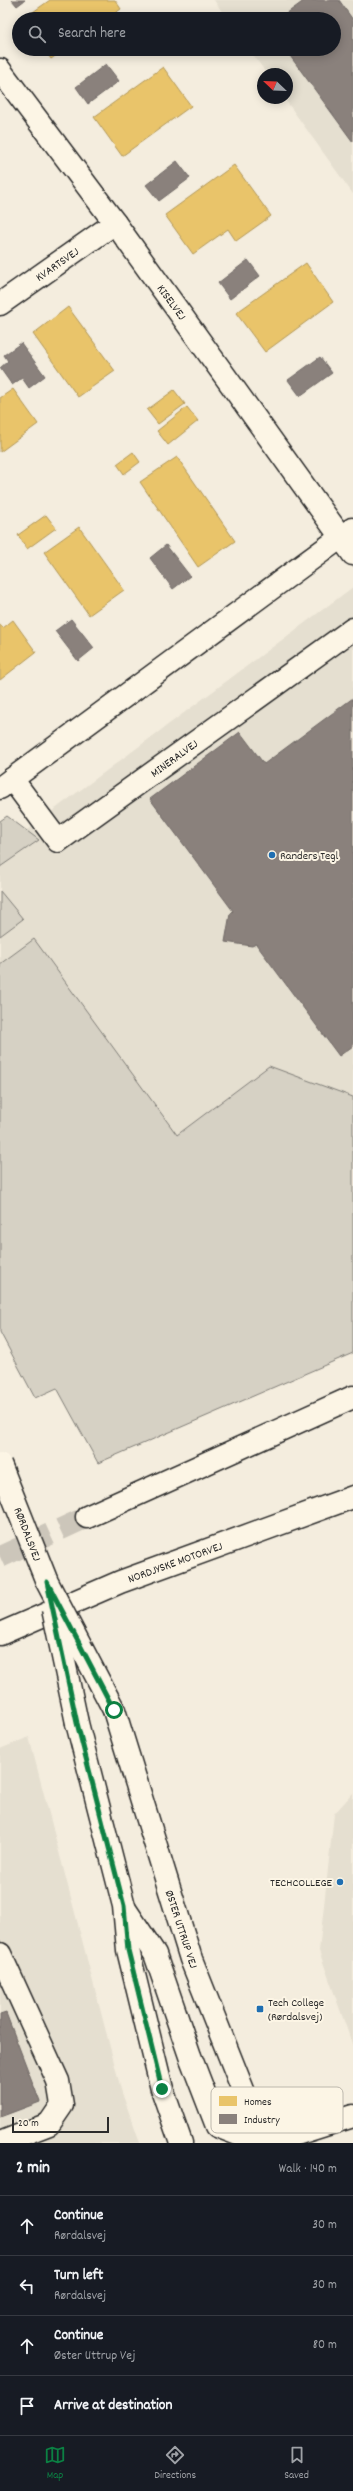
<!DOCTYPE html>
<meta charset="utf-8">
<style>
body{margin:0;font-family:Dekko,sans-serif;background:#20242c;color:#f1f3f6}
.compass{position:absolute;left:257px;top:68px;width:36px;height:36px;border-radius:50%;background:#171b24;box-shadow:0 2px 10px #0003;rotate:293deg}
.scale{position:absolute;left:12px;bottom:10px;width:97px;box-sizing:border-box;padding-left:4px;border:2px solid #2b2b2b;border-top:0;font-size:11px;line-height:14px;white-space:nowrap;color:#2b2b2b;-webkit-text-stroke:3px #fcf5e5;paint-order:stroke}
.stop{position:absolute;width:12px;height:12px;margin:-9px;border:3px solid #0b8043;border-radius:50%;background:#fff}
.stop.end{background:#0b8043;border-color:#fff;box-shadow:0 1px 4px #0008}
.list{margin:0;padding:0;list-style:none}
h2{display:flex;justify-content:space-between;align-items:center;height:52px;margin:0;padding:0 16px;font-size:17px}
h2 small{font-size:13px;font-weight:400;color:#9ea1a6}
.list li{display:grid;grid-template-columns:26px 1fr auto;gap:12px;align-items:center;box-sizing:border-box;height:60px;padding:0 16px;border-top:1px solid #363941}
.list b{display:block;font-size:15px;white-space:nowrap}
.list p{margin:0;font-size:13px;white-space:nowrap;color:#9ea1a6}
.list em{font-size:13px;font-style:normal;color:#9ea1a6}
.icon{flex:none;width:22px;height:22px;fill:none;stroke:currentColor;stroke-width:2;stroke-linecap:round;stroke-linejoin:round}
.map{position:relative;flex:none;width:353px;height:2143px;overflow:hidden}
.search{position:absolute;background:#171b24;box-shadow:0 2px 10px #0003;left:12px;right:12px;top:12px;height:44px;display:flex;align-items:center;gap:10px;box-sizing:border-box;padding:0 14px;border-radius:22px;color:#9ea1a6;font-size:15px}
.sheet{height:292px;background:#171b24}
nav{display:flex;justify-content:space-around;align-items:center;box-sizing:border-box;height:56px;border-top:1px solid #363941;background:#171b24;font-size:11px;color:#9ea1a6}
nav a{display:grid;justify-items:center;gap:2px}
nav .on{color:#0b8043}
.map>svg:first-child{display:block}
.built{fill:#e5dfd0}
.green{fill:#d6d1c4;stroke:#807e78}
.homes{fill:#e9c46a;stroke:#b09657}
.industry{fill:#8a817c;stroke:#6e6764}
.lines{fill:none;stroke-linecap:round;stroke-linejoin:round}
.highway-tunnel{stroke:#ccc6ba;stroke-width:22;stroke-dasharray:22 11;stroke-linecap:butt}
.minor-casing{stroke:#2b2b2b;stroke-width:25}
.highway-casing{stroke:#2b2b2b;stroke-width:25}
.minor{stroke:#fcf5e5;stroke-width:22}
.highway{stroke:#fcf5e5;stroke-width:22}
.minor-bridge-casing{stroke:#2b2b2b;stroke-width:25;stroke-linecap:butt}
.minor-bridge{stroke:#fcf5e5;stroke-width:22}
.route{stroke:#0b8043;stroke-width:5}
.poi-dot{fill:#1f6fb2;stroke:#fcf5e5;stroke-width:1.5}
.labels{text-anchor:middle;stroke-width:4;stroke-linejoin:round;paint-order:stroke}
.street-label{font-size:12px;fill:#2b2b2b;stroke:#fcf5e5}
.poi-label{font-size:12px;fill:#2b2b2b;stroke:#fcf5e5;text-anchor:start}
.key{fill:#fcf5e5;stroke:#bdb8ad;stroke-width:1}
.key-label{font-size:11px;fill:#2b2b2b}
</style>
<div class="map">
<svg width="353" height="2143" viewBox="0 0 353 2143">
<rect width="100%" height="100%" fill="#f4edde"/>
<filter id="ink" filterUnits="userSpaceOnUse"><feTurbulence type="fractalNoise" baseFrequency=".025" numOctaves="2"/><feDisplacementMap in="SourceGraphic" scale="8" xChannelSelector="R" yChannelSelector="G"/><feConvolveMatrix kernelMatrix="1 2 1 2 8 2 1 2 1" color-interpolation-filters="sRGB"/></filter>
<g filter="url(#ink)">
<g class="built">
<path d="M214,0H353V194L284,98H287V74H267L249,49H334V19H227Z"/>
<path d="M353,587V1246L0,1291V850Z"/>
<path d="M29,1737L122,2093L140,2143H0V1749Z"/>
<path d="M353,1793V2046L319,1951L334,1814Z"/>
</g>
<g class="green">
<path d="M7,816L39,840L0,867V821Z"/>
<path d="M0,891L23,919L0,936Z"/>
<path d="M34,939L177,1135L269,1066L353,1097V1353L98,1463L57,1388L35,1398L0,1332V964Z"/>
</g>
<g class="homes">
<path d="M50,0H115L121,9L107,19H23Z"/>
<path d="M44,49H65L51,59Z"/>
<path d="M163,67L191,106L122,156L94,117Z"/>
<path d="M234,165L271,216L236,241L228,229L193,254L165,215Z"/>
<path d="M306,263L333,302L265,352L236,313Z"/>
<path d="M68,307L115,371L78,397L33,334Z"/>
<path d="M13,389L38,424L0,452V398Z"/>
<path d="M174,390L185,404L158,424L147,410Z"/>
<path d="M187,407L198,421L168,445L157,431Z"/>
<path d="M133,452L140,462L124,474L117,464Z"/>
<path d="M177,457L235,541L198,567L140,482Z"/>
<path d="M46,515L56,528L27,549L18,535Z"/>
<path d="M79,527L124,590L89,615L44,552Z"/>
<path d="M13,620L36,652L0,680V624L3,628Z"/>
</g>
<g class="industry">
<path d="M12,0H25L17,6Z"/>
<path d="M305,0H339L353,20V142L285,49H334V19H279Z"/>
<path d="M106,64L119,81L88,104L76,87Z"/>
<path d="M177,161L190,178L159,201L146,185Z"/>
<path d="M248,260L260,276L230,299L218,283Z"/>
<path d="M21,343L45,376L29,388L22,378L12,385L0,368L8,361L4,355Z"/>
<path d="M320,357L332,373L300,396L288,380Z"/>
<path d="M166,545L190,576L173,589L150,558Z"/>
<path d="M71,619L94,648L78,661L55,631Z"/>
<path d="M353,698V1046L339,1056L256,944L252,946L225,942L230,914L233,911L150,799L240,732L264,764Z"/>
<path d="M6,2013L40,2102L0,2117V2015Z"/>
</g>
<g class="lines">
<path class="highway-tunnel" d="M0,1557L87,1517"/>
<defs>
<g id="minor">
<path d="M0,70L115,223L353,554"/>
<path d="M0,304L115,223"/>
<path d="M12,779L58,841L353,629"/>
<path d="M0,788L352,529"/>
<path d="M114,1710L191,1959L264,2143"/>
<path d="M77,1723L124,1906L128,1950L162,2089L181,2143"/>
<path d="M125,1909L155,1954L190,2056L217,2126L261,2143"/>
<path d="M0,1954L58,2081L62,2105L49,2124L0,2143"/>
<path d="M268,2143L353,2116"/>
</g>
<g id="highway">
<path d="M87,1517L353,1397"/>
<path d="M0,1634L120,1582L353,1497"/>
</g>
</defs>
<use href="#minor" class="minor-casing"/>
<use href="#highway" class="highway-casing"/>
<use href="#minor" class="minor"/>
<use href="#highway" class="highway"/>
<defs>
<g id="minor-bridge">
<path d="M0,1464L47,1582L114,1710"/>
<path d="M53,1609L77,1723"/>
</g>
</defs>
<use href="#minor-bridge" class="minor-bridge-casing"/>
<use href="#minor-bridge" class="minor-bridge"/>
</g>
</g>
<g class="lines" filter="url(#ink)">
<path class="route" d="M114,1710L47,1582L77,1723L124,1906L128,1950L162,2089"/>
</g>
<g class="poi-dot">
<circle cx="272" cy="855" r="4"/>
<circle cx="340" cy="1882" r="4"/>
<rect x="256" y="2005" width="8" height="8" rx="2"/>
</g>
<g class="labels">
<g class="street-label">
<text transform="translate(57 264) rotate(-35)" y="4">KVARTSVEJ</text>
<text transform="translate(172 302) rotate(54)" y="4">KISELVEJ</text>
<text transform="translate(174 758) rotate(-36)" y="4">MINERALVEJ</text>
<text transform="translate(28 1534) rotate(69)" y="4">RØRDALSVEJ</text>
<text transform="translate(175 1562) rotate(-20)" y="4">NORDJYSKE MOTORVEJ</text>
<text transform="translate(182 1929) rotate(72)" y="4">ØSTER UTTRUP VEJ</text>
</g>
<g class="poi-label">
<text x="280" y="859">Randers Tegl</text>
<text x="332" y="1886" text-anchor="end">TECHCOLLEGE</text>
<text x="268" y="2006">Tech College<tspan x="268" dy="14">(Rørdalsvej)</tspan></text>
</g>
</g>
<rect x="211" y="2087" width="132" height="46" rx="6" class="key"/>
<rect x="219" y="2096" width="18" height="10" fill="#e9c46a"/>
<rect x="219" y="2114" width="18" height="10" fill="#8a817c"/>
<g class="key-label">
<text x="244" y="2105">Homes</text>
<text x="244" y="2123">Industry</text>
</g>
</svg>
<svg class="compass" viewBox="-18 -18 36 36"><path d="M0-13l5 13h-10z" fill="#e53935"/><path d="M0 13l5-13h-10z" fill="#9ea1a6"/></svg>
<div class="scale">20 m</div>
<div class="stop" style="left:114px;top:1710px"></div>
<div class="stop end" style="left:162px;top:2089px"></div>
<div class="search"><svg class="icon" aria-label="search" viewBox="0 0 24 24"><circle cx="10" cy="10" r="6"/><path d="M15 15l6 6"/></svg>Search here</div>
</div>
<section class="sheet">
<h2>2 min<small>Walk · 140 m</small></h2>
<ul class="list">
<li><svg class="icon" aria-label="ahead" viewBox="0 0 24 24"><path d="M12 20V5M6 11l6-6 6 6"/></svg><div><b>Continue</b><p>Rørdalsvej</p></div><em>30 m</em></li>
<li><svg class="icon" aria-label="left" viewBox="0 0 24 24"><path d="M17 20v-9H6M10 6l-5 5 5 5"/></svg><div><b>Turn left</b><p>Rørdalsvej</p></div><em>30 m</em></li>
<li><svg class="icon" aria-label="ahead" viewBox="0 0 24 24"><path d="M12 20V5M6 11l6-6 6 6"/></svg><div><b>Continue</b><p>Øster Uttrup Vej</p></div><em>80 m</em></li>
<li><svg class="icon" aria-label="arrive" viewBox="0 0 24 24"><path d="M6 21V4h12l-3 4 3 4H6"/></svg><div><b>Arrive at destination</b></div></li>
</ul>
</section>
<nav>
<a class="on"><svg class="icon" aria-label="map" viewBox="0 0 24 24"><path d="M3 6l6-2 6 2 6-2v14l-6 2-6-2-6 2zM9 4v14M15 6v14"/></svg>Map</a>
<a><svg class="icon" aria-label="directions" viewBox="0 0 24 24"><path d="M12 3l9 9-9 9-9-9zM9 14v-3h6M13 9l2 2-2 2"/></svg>Directions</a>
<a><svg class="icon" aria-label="saved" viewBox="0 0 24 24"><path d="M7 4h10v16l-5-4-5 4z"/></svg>Saved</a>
</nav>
